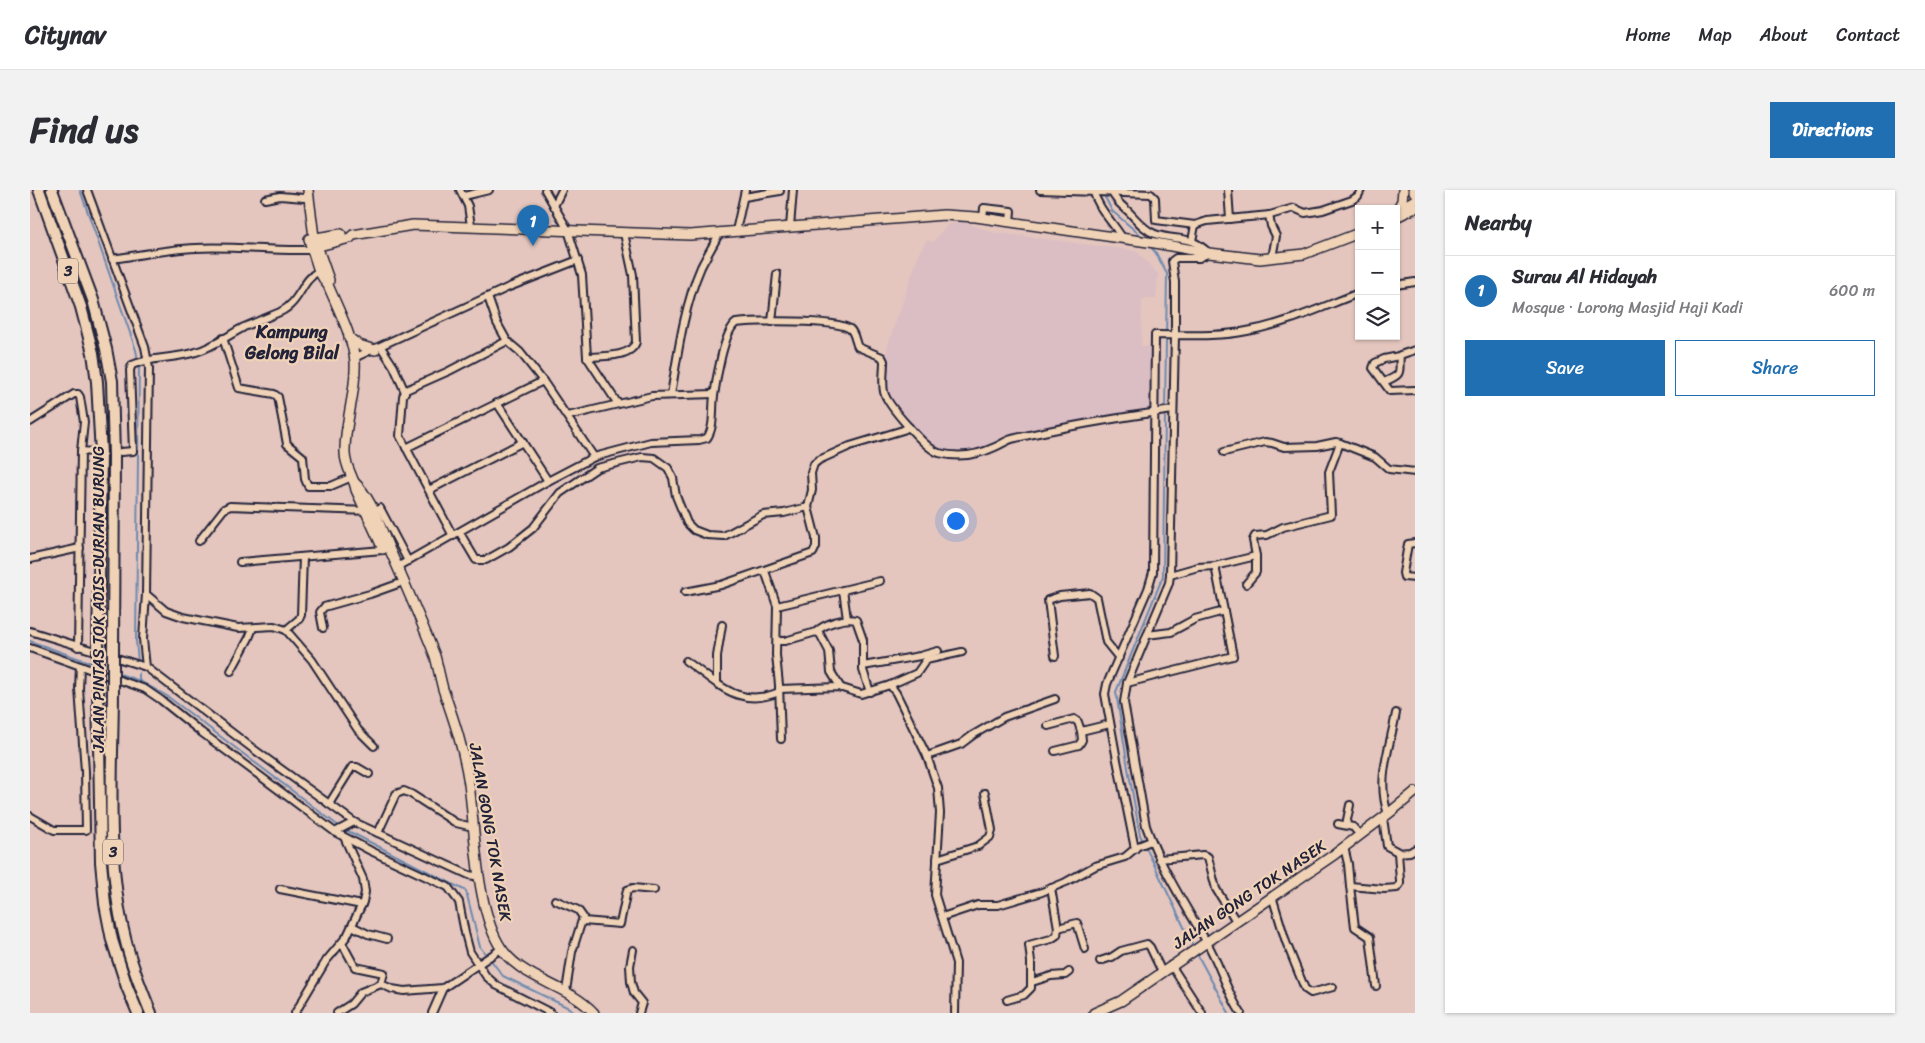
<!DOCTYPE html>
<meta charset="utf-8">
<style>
body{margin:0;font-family:Sriracha,sans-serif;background:#f2f2f3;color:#2b2b33}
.controls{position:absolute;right:15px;top:15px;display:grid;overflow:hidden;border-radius:0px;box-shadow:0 1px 4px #0004}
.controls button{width:45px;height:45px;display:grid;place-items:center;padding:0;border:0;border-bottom:1px solid #e1e1e2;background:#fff;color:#2b2b33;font:25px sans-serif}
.you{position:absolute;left:925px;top:330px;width:18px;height:18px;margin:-12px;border:4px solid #fff;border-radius:50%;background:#1a73e8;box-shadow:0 0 0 8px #1a73e833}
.badge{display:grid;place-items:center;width:32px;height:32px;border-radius:50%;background:#1f6fb2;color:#fff;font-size:16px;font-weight:700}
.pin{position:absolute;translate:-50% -41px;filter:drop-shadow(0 1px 2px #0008)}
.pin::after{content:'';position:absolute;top:26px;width:18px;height:15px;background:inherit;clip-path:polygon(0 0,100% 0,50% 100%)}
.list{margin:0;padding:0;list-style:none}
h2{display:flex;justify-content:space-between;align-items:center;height:65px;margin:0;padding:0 20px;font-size:21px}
h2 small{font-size:16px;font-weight:400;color:#7c7c81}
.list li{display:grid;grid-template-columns:32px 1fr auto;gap:15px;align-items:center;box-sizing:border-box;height:70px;padding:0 20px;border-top:1px solid #e1e1e2}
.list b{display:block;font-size:19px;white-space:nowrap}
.list p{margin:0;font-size:16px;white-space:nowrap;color:#7c7c81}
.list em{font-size:16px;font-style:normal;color:#7c7c81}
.actions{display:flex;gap:10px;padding:15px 20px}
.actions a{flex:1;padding:11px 0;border:1px solid #1f6fb2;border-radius:0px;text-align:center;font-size:18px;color:#1f6fb2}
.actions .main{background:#1f6fb2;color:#fff}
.icon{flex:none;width:28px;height:28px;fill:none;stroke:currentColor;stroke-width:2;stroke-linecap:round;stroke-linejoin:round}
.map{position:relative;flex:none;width:1385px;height:823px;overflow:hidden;border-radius:0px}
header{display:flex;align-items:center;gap:30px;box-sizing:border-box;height:70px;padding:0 25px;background:#fff;border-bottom:1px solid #e1e1e2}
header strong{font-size:24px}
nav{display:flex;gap:28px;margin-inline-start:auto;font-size:18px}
.intro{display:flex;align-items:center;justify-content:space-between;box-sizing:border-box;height:120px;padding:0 30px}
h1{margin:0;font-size:35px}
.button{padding:12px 22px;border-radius:0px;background:#1f6fb2;color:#fff;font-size:18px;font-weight:700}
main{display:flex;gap:30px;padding:0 30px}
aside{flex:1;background:#fff;border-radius:0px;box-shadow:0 1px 4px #0004}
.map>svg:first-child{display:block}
.built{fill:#dbbdc4}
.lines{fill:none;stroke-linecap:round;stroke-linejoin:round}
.stream{stroke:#6e8aaf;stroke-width:2}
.street-casing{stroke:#22223b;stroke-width:10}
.secondary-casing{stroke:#22223b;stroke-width:12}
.primary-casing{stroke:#22223b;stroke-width:14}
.street{stroke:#f0d3b6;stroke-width:6}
.secondary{stroke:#f0d3b6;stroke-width:9}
.primary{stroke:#f0d3b6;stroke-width:10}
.primary-bridge-casing{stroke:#22223b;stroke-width:14;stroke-linecap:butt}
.primary-bridge{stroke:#f0d3b6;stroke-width:10}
.labels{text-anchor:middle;stroke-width:4.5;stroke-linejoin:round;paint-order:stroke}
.shield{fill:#f0d3b6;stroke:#605760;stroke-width:1}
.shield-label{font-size:15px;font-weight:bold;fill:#22223b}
.street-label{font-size:16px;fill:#22223b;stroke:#f0d3b6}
.neighbourhood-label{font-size:18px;font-weight:bold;fill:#22223b;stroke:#f0d3b6}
</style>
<header>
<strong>Citynav</strong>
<nav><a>Home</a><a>Map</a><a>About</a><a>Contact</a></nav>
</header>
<div class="intro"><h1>Find us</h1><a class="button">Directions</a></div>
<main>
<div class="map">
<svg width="1385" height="823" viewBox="0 0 1385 823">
<rect width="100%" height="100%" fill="#e4c6be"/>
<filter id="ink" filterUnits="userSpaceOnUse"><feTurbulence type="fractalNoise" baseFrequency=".02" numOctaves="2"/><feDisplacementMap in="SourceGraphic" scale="10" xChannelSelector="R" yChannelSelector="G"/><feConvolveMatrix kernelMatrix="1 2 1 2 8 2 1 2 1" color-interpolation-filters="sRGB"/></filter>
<g filter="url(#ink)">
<path class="built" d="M934,32L961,42L1106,61L1128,84L1126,109H1112L1111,156L1124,157L1122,218L972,246L961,255L937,262L904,258L886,243L857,200V158L890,61L897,50L903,52L918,34Z"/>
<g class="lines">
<g class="stream">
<path d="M50,0L106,160L108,170"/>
<path d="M1074,5L1082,21L1114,48"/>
<path d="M1120,56L1126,63L1137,84L1135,219"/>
<path d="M1135,224L1133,386L1086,502L1098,578L1110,645L1164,758"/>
<path d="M0,451L64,474"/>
<path d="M108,472L106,451L109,175"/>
<path d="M87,483L110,491L137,506L310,637"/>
<path d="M109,483V490"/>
<path d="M314,639L436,701L450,757L457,766"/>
<path d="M1166,762L1199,823"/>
<path d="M460,769L473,786L541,819L545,823"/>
</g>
<defs>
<g id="street">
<path d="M57,0L115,157L119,178L116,404L113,449L116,477"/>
<path d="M430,0L438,16L441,36"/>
<path d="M515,0L538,40L552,85L557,167L588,214"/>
<path d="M1010,0L1121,4L1125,8L1126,30L1165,35L1177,31L1240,25L1264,18L1275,23L1293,20L1322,10L1328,6L1331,0"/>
<path d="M1063,0C1068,19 1083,32 1093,49"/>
<path d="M1081,0C1084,9 1091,15 1098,21C1106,29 1114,40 1125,44C1148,52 1158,43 1179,63L1169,68H1146L1142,71L1145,92V145L1140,385L1139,393L1097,493L1094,512L1116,636C1131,678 1154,713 1176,751C1190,774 1196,801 1211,823"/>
<path d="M1198,0L1200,29"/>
<path d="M434,6L459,0"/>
<path d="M714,7L750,1"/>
<path d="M235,9L250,6L274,8"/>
<path d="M524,16L532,0"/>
<path d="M1239,25L1241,36L1246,46L1242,68"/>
<path d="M953,28L954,18L981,21L980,32"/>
<path d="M760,37L763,0"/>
<path d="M706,41L715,0"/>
<path d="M1162,51L1165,35"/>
<path d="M82,69C110,65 138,59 166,58C203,56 240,61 277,60L281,58"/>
<path d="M1366,95L1385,92"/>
<path d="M458,107L467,133L477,151L490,162L513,191L564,267"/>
<path d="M742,132L747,84"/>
<path d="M193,148L209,198L244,204L248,207L257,254L273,267L275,289L278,296H301L322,287"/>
<path d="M351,157L364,177L375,202"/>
<path d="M1369,166L1354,169L1345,173L1343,178L1360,201L1385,200"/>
<path d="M557,167C571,166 601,168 606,152L603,85L594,43"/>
<path d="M324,168L479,97L548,70"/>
<path d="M1354,192C1375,183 1368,183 1370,165L1385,160"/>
<path d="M641,205C648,162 654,116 671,77C677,65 684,54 690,42"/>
<path d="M467,213L518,291"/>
<path d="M538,226L622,206L684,204"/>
<path d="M0,232L44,204H48L50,207L54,232L51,261L48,457"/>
<path d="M376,258L513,191"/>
<path d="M51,261L63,262"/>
<path d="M91,262L103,261L100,180L102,175C122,166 146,169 166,162C183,157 199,145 214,137C226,132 238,127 250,122C271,112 271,90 289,81"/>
<path d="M1194,262L1235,252L1242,253L1254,257L1287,256L1306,252L1310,253"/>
<path d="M399,300L493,252"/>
<path d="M350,318L378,371"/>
<path d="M430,343L446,370H456L479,357L503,338L530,303L567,278L612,267L624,268L638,278L643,288L646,306L657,333L664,340L677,345L694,346L733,325L754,323L778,317"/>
<path d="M423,346L370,246L373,206L376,200L419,181L477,151"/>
<path d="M169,351L194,319L200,316L339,321"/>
<path d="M1385,353L1378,354L1373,383L1374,387L1385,388"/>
<path d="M0,369L50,358"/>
<path d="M210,372L353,360"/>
<path d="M367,377L518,291L564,267L621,252L669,250L677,248C685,237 682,219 684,206C686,191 694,141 706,133C726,131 806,129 820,139C825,143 825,152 828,157L852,167L854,171C854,181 852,192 854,202C857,215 896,259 909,263C928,268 948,265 965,257C972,254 978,249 986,248C1038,236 1091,227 1143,220"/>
<path d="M735,381L747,416L746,465L749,495L751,549"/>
<path d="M1140,385L1168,377L1185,376L1226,366L1223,350L1225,346L1237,345L1253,337L1301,325L1299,282L1310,253L1345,267L1359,279L1385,282"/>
<path d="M1216,394L1226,382V366"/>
<path d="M813,400L817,429"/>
<path d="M655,402L691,395L783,363L786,357V348L778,317L782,300L781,283L784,274L789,270L820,256L873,240L879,237"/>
<path d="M116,404L136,421L153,427L208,438L244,436L256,440L282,470L328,540L344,556"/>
<path d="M747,416L850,391"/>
<path d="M293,438L290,422L294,417L340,404L368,394"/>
<path d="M256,440L269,429L271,425L273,367"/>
<path d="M0,441L116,477L222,558L324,632L439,685L450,687"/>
<path d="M786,442C794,434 814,427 826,430L833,450V480L840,502"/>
<path d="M1117,445L1141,442L1165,429L1194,421"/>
<path d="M747,451H755L786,442L790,444L799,461L801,482L811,498"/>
<path d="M0,458L115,499L131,510L171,542L305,642L341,661L418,697L429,712L435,743L440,762L456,786L466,795L521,823"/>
<path d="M1025,466L1018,410L1030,406L1060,403L1067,408L1076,452L1089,468"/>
<path d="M656,471C688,493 708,519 749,502"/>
<path d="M833,476L890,466L908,461"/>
<path d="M201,481L219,448L223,438"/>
<path d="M687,492V466L692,435"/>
<path d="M1097,493L1203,466L1185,376"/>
<path d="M860,495L887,483L896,470L932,462"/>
<path d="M749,499L809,497L831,504L860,495L866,503L897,566L908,598L910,623L905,705L926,773L925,823"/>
<path d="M1018,536L1044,529L1048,532L1051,541"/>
<path d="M1025,561L1049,555L1052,550L1051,541L1080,534"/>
<path d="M897,566L931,554L943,545L974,527L1025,509"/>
<path d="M299,614L322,577H327L339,584"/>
<path d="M1358,624C1346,589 1360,558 1366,523"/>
<path d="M0,626L24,640H56L55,581L49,499L50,476"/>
<path d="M1308,634L1323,637L1330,645"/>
<path d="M1316,635L1320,615"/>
<path d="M305,642L324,632"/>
<path d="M348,643L366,604L374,601L381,604L426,633L443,637"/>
<path d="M1314,657L1318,674L1320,696L1354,699L1367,698L1370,694V691L1368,662L1357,656L1353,628"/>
<path d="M1105,659L1087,570L1075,504L1077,494L1118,399L1123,382L1125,145C1156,145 1187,147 1217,141C1256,134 1292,117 1329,103"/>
<path d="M1368,663L1380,662L1385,659"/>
<path d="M907,669L948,656L960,647L962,640L955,603"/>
<path d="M1129,669L1173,665L1178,667L1186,699L1206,731"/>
<path d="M1320,696L1325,737L1340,747L1346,796"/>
<path d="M250,699L332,715"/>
<path d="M1242,706L1256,752L1275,799L1281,803L1303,797"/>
<path d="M525,710L548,720L553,727L542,762L536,801"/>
<path d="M912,727L948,715H968L1012,702L1036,692L1065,676L1095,667L1108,656L1121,651"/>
<path d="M553,731L590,734L597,700L603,698L624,700"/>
<path d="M322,736L338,744L357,749"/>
<path d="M1028,738L1047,733L1055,759"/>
<path d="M312,753L325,777L354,783L351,794"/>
<path d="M603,760L600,776L601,792L604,803L612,813L609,823"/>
<path d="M1070,771L1082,767L1091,761L1117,754L1120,757L1132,782"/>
<path d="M1141,775L1172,823"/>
<path d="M1002,792L1021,786L1035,785L1039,782"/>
<path d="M977,810L994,805L1001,798V772L999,755L1021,749L1027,745L1028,738L1021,698"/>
<path d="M265,823L296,771L317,746L333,712L335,702L333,689L314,647"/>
<path d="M307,823L321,814L331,802L351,794L362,799L374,801L413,798L471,759"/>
<path d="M402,823L413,798"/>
</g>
<g id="secondary">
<path d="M278,0L284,47L299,90L298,95C308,119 322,145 325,171C327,202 314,233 315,263C315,277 324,287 326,300L353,359"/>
<path d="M1383,0L1385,3"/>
<path d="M1367,20L1372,11L1373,0"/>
<path d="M1368,20L1385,10"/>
<path d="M1366,27L1385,18"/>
<path d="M279,49L311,44"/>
<path d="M280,53L289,81L296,93"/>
<path d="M281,58L320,48L323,45L383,35L660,45L914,25L946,27L1125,53L1179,63L1230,69L1274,64L1329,43"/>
<path d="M319,148L329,155L345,160"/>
<path d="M324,292C342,308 350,337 359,358C375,394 391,430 405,466C408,477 410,488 413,499C424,530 434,560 439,594C445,640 446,713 468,753C488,790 537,793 564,823"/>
<path d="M1064,823L1091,811L1305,664L1358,624L1385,602"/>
</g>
<g id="primary">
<path d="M9,0L51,117L63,163L67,192L71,264L68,459"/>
<path d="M22,0L63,110L76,159L82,191L84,266L83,461"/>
<path d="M68,495L71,672L75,714L82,750L97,797L108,823"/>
<path d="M83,495C83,576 75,669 95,748C101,774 111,799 121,823"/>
</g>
</defs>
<use href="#street" class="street-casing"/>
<use href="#secondary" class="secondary-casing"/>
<use href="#primary" class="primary-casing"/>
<use href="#street" class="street"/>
<use href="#secondary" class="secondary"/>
<use href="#primary" class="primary"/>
<defs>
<g id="primary-bridge">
<path d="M68,459V495"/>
<path d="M83,461V495"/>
</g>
</defs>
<use href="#primary-bridge" class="primary-bridge-casing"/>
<use href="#primary-bridge" class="primary-bridge"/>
</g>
</g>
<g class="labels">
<g class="shield">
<rect x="28" y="68.5" width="20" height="25" rx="4"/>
<rect x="73" y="649.5" width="20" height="25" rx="4"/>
</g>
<g class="shield-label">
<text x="38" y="86">3</text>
<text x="83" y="667">3</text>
</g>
<g class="street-label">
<text transform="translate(68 409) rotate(-90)" y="6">JALAN PINTAS TOK ADIS-DURIAN BURUNG</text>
<text transform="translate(461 642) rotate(80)" y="6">JALAN GONG TOK NASEK</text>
<text transform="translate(1219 704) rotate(-34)" y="6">JALAN GONG TOK NASEK</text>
</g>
<g class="neighbourhood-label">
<text x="262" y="148">Kampung<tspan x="262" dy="21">Gelong Bilal</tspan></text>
</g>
</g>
</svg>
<div class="controls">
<button>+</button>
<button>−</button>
<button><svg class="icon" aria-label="layers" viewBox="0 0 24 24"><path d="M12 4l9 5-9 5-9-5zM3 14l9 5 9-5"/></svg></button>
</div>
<div class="you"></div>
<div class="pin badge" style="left:503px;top:56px">1</div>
</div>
<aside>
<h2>Nearby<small></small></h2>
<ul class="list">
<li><span class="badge">1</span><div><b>Surau Al Hidayah</b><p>Mosque · Lorong Masjid Haji Kadi</p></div><em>600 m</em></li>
</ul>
<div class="actions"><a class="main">Save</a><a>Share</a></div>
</aside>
</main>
